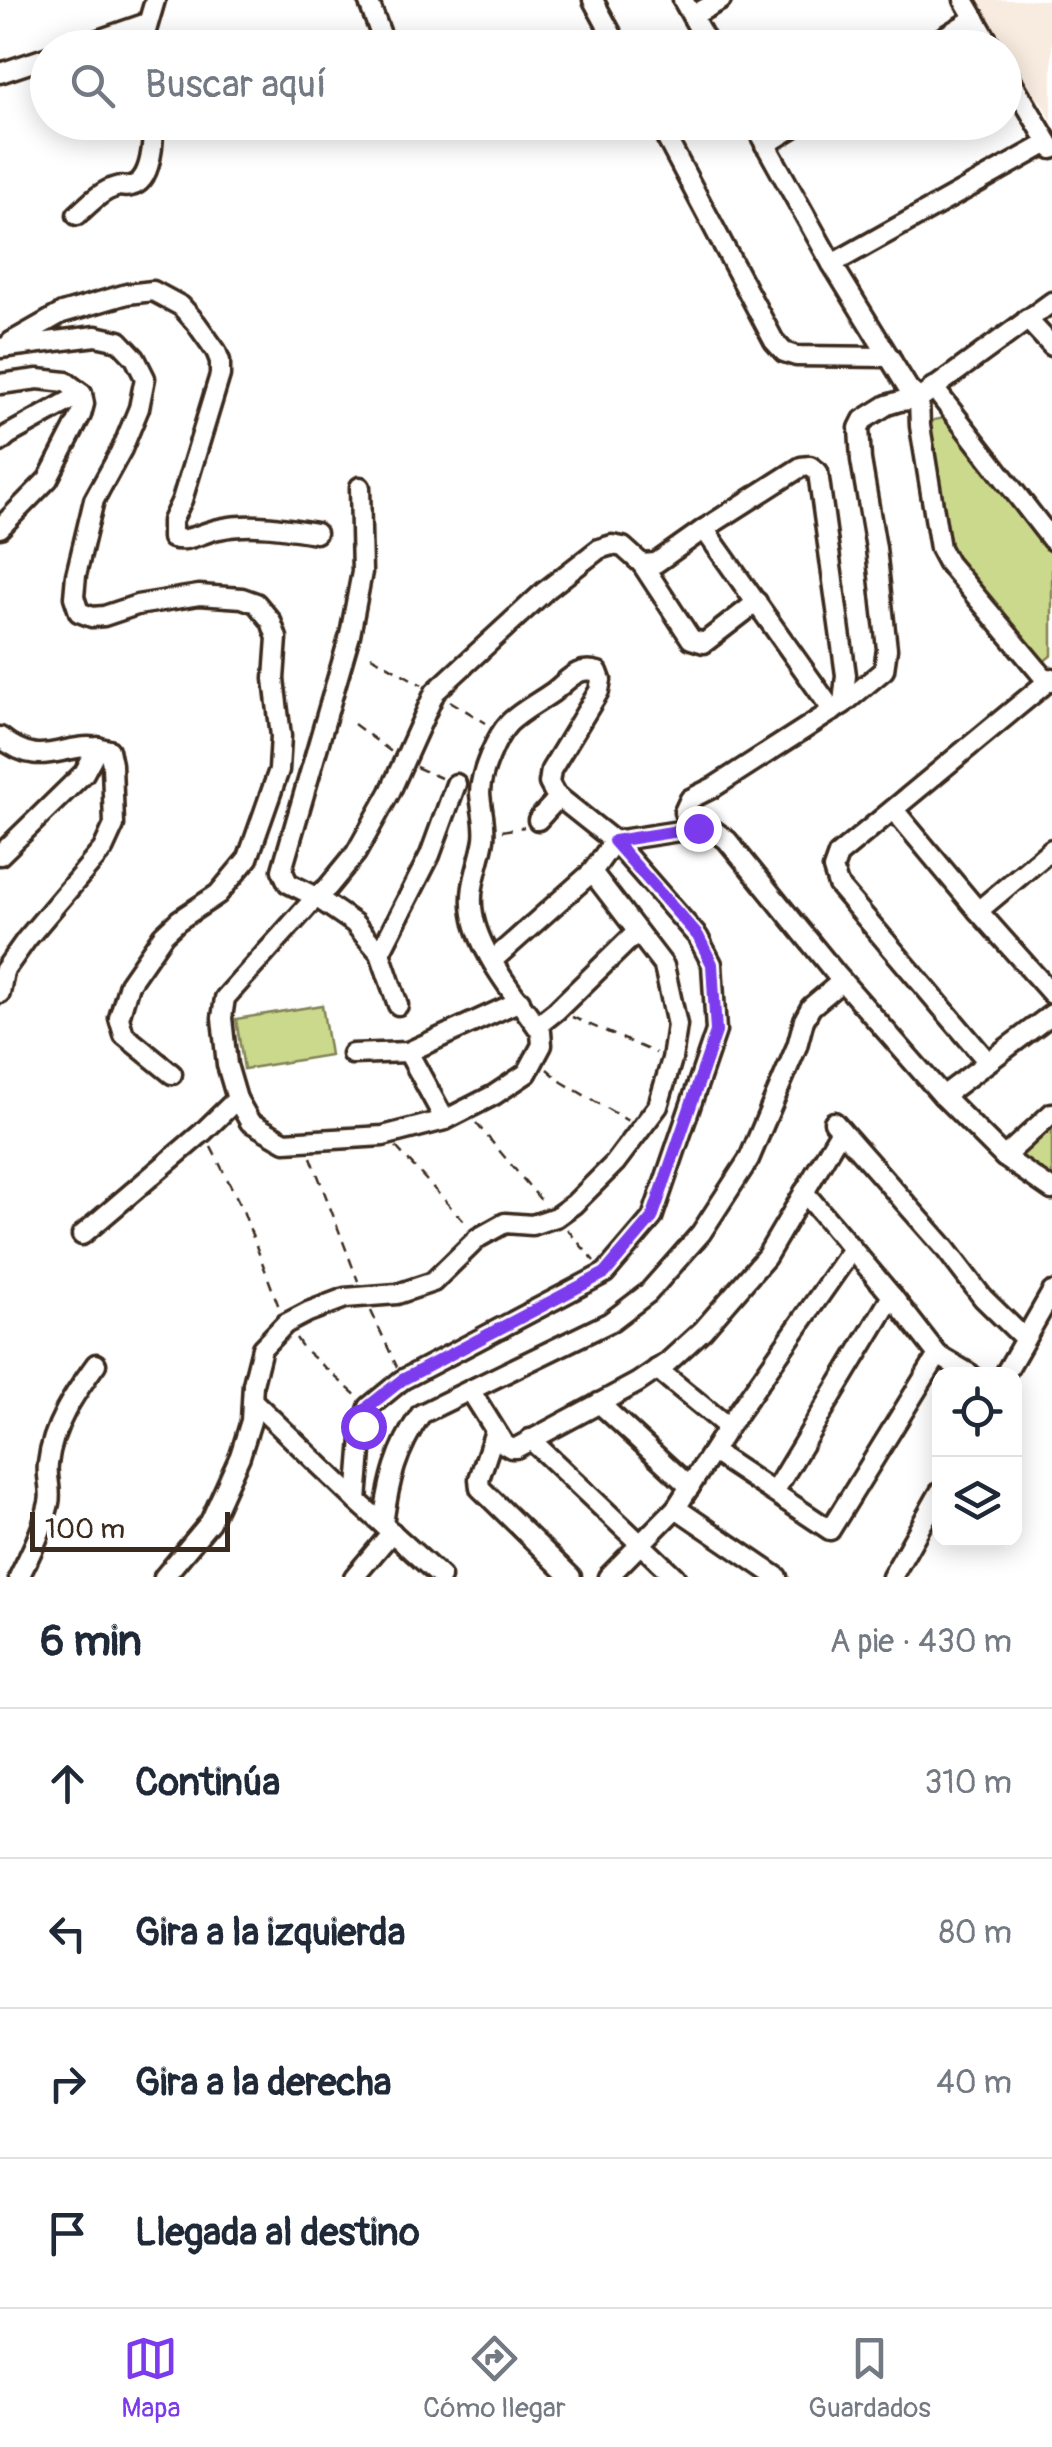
<!DOCTYPE html>
<html lang="es">
<meta charset="utf-8">
<style>
body{margin:0;font-family:Pangolin,sans-serif;background:#f6f6f7;color:#1f2937}
.controls{position:absolute;right:30px;bottom:30px;display:grid;overflow:hidden;border-radius:20px;box-shadow:0 5px 25px #0003}
.controls button{width:90px;height:90px;display:grid;place-items:center;padding:0;border:0;border-bottom:2px solid #e0e1e3;background:#fff;color:#1f2937;font:50px sans-serif}
.scale{position:absolute;left:30px;bottom:25px;width:200px;box-sizing:border-box;padding-left:10px;border:5px solid #3b2a1e;border-top:0;font-size:28px;line-height:35px;white-space:nowrap;color:#3b2a1e;-webkit-text-stroke:8px #fff;paint-order:stroke}
.stop{position:absolute;width:30px;height:30px;margin:-22px;border:8px solid #7c3aed;border-radius:50%;background:#fff}
.stop.end{background:#7c3aed;border-color:#fff;box-shadow:0 2px 10px #0008}
.list{margin:0;padding:0;list-style:none}
h2{display:flex;justify-content:space-between;align-items:center;height:130px;margin:0;padding:0 40px;font-size:42px}
h2 small{font-size:32px;font-weight:400;color:#747a83}
.list li{display:grid;grid-template-columns:65px 1fr auto;gap:30px;align-items:center;box-sizing:border-box;height:150px;padding:0 40px;border-top:2px solid #e0e1e3}
.list b{display:block;font-size:38px;white-space:nowrap}
.list em{font-size:32px;font-style:normal;color:#747a83}
.icon{flex:none;width:55px;height:55px;fill:none;stroke:currentColor;stroke-width:2;stroke-linecap:round;stroke-linejoin:round}
.map{position:relative;flex:none;width:1052px;height:1577px;overflow:hidden}
.search{position:absolute;background:#fff;box-shadow:0 5px 25px #0003;left:30px;right:30px;top:30px;height:110px;display:flex;align-items:center;gap:25px;box-sizing:border-box;padding:0 35px;border-radius:55px;color:#747a83;font-size:38px}
.sheet{height:730px;background:#fff}
nav{display:flex;justify-content:space-around;align-items:center;box-sizing:border-box;height:140px;border-top:2px solid #e0e1e3;background:#fff;font-size:28px;color:#747a83}
nav a{display:grid;justify-items:center;gap:5px}
nav .on{color:#7c3aed}
.map>svg:first-child{display:block}
.built{fill:#f8ece0}
.green{fill:#cbd98d;stroke:#838256;stroke-width:2.5}
.lines{fill:none;stroke-linecap:round;stroke-linejoin:round}
.minor-casing{stroke:#3b2a1e;stroke-width:25}
.path{stroke:#3b2a1e;stroke-width:2.5;stroke-dasharray:10 8;stroke-linecap:butt}
.minor{stroke:#fff;stroke-width:18}
.route{stroke:#7c3aed;stroke-width:12}
</style>
<div class="map">
<svg width="1052" height="1577" viewBox="0 0 1052 1577">
<rect width="100%" height="100%" fill="#fff"/>
<filter id="ink" filterUnits="userSpaceOnUse"><feTurbulence type="fractalNoise" baseFrequency=".01" numOctaves="2"/><feDisplacementMap in="SourceGraphic" scale="20" xChannelSelector="R" yChannelSelector="G"/><feConvolveMatrix kernelMatrix="1 2 1 2 8 2 1 2 1" color-interpolation-filters="sRGB"/></filter>
<g filter="url(#ink)">
<path class="built" d="M975,0H1052V121L1040,100L1036,102Z"/>
<g class="green">
<path d="M945,418L1052,547V655L1043,662L947,544L929,435L930,424L934,420Z"/>
<path d="M322,1005L330,1055L244,1069L236,1019Z"/>
<path d="M1052,1123V1183L1017,1155Z"/>
</g>
<g class="lines">
<defs>
<g id="minor">
<path d="M368,0L386,48"/>
<path d="M593,0L619,48"/>
<path d="M683,0L710,48"/>
<path d="M964,0L992,48"/>
<path d="M692,16L721,0"/>
<path d="M75,48L147,23"/>
<path d="M141,48L155,0"/>
<path d="M926,48L975,18"/>
<path d="M1004,68L1052,149"/>
<path d="M0,73L48,57"/>
<path d="M658,122L774,341L784,352L796,356L890,357"/>
<path d="M753,122L832,264L908,388L919,399"/>
<path d="M765,145L802,122"/>
<path d="M77,215C89,204 101,191 116,187C121,185 126,188 131,186C152,182 154,139 152,122"/>
<path d="M832,264L1048,143"/>
<path d="M1027,319L1052,346"/>
<path d="M11,342L62,313L127,294L153,291L181,306L196,323L216,351L220,361V375L182,500L172,521V538C188,543 203,532 219,529C250,522 285,528 316,533"/>
<path d="M0,348L96,336L119,341L135,358L145,378L139,408L122,449L94,500L76,575L74,597L79,612L92,617L104,616L137,605L199,595L242,598L256,603L271,621L277,638L274,679L281,736L279,770L248,858L218,894L179,920L163,935L129,984L119,1018L124,1035L172,1074"/>
<path d="M0,384L38,379L66,382L82,394L84,404L81,415L48,479L0,528"/>
<path d="M933,387L1052,540"/>
<path d="M919,399L900,401L887,405L863,420L859,428L861,460L876,548L887,649L884,670L843,704L714,787L690,799L684,812L688,823L716,832L727,840L836,974L943,1096L1004,1157L1052,1190"/>
<path d="M0,442L8,435L82,394"/>
<path d="M360,487L362,572L350,635L282,870L288,883L316,897L354,923L380,953L398,1005"/>
<path d="M704,529L833,711"/>
<path d="M642,564L691,639L704,643L757,602"/>
<path d="M1047,681L948,563L940,548L920,426L919,399L1052,302"/>
<path d="M0,737C45,774 64,737 109,750L112,764L114,825L103,849L26,940L4,971L0,993"/>
<path d="M894,810L978,911L1052,994"/>
<path d="M538,820L559,797"/>
<path d="M0,855L84,773L98,747"/>
<path d="M978,911L1052,849"/>
<path d="M380,953L430,855L456,784"/>
<path d="M493,960L592,872"/>
<path d="M537,1026L556,1011L637,932"/>
<path d="M408,1052L445,1120"/>
<path d="M352,1054L408,1052L520,1001"/>
<path d="M988,1062L838,885L833,869L838,855L1052,678"/>
<path d="M943,1096L1052,1014"/>
<path d="M834,1122L944,1247L983,1298L1025,1339"/>
<path d="M1004,1157L1052,1113"/>
<path d="M804,1192L892,1296L938,1355L970,1374"/>
<path d="M82,1235L203,1132L237,1099"/>
<path d="M657,1369L728,1427"/>
<path d="M1005,1374L1052,1292"/>
<path d="M470,1390L504,1444L511,1448H516L637,1383L668,1362L703,1330L766,1257L841,1130"/>
<path d="M253,1401L357,1501L441,1577"/>
<path d="M599,1403L690,1487"/>
<path d="M495,1431L479,1479L480,1488L571,1577"/>
<path d="M530,1439L675,1577"/>
<path d="M713,1452L830,1530L938,1355"/>
<path d="M774,1492L892,1296"/>
<path d="M357,1501L363,1426L369,1407L402,1380L605,1273L652,1218L716,1031L712,964L698,937L614,841L555,794L549,783L551,770L599,691L601,680L598,672C576,666 569,680 553,692C539,702 521,711 509,723C496,736 480,775 480,793C481,809 486,823 484,839C480,865 468,887 473,914C479,953 518,999 541,1032L542,1045L527,1073L494,1095L445,1120L383,1136L285,1142L250,1122L237,1099L227,1065L222,1018L225,998L316,897L328,887L356,853L390,792L435,692L545,591L599,549L612,545L623,547L642,564L656,563L704,529L801,467L810,466L818,472L846,675L843,704"/>
<path d="M676,1508L777,1577"/>
<path d="M383,1524C389,1481 396,1450 421,1414L610,1322L648,1293L701,1233L749,1159L797,1046L804,1020L811,1007L842,981"/>
<path d="M19,1577C31,1553 43,1529 49,1503C52,1490 46,1477 48,1464C52,1426 75,1393 96,1364"/>
<path d="M164,1577L210,1522L240,1456L251,1421L253,1384L262,1348L285,1324L308,1312L345,1298L397,1294L433,1282L478,1238L505,1223L532,1225L556,1217L574,1204L615,1163L658,1106L672,1059L677,1025L664,966L592,872L614,841L699,828"/>
<path d="M354,1577L392,1532"/>
<path d="M608,1577L676,1508L728,1427L852,1249"/>
<path d="M892,1577L940,1492"/>
</g>
</defs>
<use href="#minor" class="minor-casing"/>
<g class="path">
<path d="M371,656L422,685"/>
<path d="M450,701L486,723"/>
<path d="M354,724L393,753"/>
<path d="M416,767L441,778"/>
<path d="M502,831L524,827"/>
<path d="M572,1017L656,1053"/>
<path d="M547,1069L562,1082L628,1121"/>
<path d="M476,1123L545,1205"/>
<path d="M211,1147L242,1208L280,1310"/>
<path d="M396,1147L468,1226"/>
<path d="M311,1157L358,1281"/>
<path d="M567,1229L594,1261"/>
<path d="M371,1311L397,1367"/>
<path d="M296,1338L303,1348L359,1398"/>
</g>
<use href="#minor" class="minor"/>
</g>
</g>
<g class="lines" filter="url(#ink)">
<path class="route" d="M363,1426L369,1406L402,1380L605,1273L652,1218L716,1032L712,964L698,936L614,841L698,828"/>
</g>
</svg>
<div class="controls">
<button><svg class="icon" aria-label="locate" viewBox="0 0 24 24"><circle cx="12" cy="12" r="6"/><path d="M12 2v4M12 18v4M2 12h4M18 12h4"/></svg></button>
<button><svg class="icon" aria-label="layers" viewBox="0 0 24 24"><path d="M12 4l9 5-9 5-9-5zM3 14l9 5 9-5"/></svg></button>
</div>
<div class="scale">100 m</div>
<div class="stop" style="left:363px;top:1426px"></div>
<div class="stop end" style="left:698px;top:828px"></div>
<div class="search"><svg class="icon" aria-label="search" viewBox="0 0 24 24"><circle cx="10" cy="10" r="6"/><path d="M15 15l6 6"/></svg>Buscar aquí</div>
</div>
<section class="sheet">
<h2>6 min<small>A pie · 430 m</small></h2>
<ul class="list">
<li><svg class="icon" aria-label="ahead" viewBox="0 0 24 24"><path d="M12 20V5M6 11l6-6 6 6"/></svg><div><b>Continúa</b></div><em>310 m</em></li>
<li><svg class="icon" aria-label="left" viewBox="0 0 24 24"><path d="M17 20v-9H6M10 6l-5 5 5 5"/></svg><div><b>Gira a la izquierda</b></div><em>80 m</em></li>
<li><svg class="icon" aria-label="right" viewBox="0 0 24 24"><path d="M7 20v-9h11M14 6l5 5-5 5"/></svg><div><b>Gira a la derecha</b></div><em>40 m</em></li>
<li><svg class="icon" aria-label="arrive" viewBox="0 0 24 24"><path d="M6 21V4h12l-3 4 3 4H6"/></svg><div><b>Llegada al destino</b></div></li>
</ul>
</section>
<nav>
<a class="on"><svg class="icon" aria-label="map" viewBox="0 0 24 24"><path d="M3 6l6-2 6 2 6-2v14l-6 2-6-2-6 2zM9 4v14M15 6v14"/></svg>Mapa</a>
<a><svg class="icon" aria-label="directions" viewBox="0 0 24 24"><path d="M12 3l9 9-9 9-9-9zM9 14v-3h6M13 9l2 2-2 2"/></svg>Cómo llegar</a>
<a><svg class="icon" aria-label="saved" viewBox="0 0 24 24"><path d="M7 4h10v16l-5-4-5 4z"/></svg>Guardados</a>
</nav>
